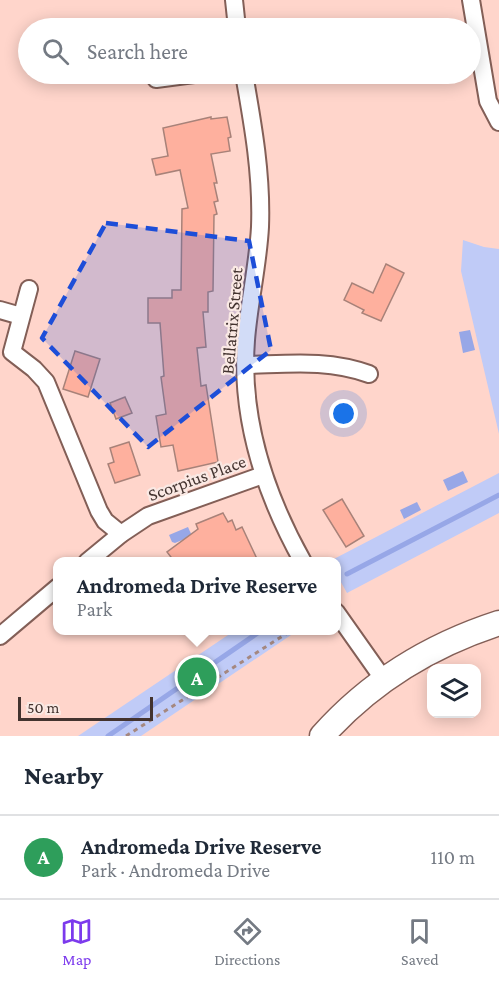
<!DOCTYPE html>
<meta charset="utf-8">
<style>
body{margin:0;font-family:"Crimson Pro",serif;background:#f6f6f7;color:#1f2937}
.controls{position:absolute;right:18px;bottom:18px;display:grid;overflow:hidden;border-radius:12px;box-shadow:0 3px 15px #0003}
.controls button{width:54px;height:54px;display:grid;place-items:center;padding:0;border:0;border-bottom:2px solid #e0e1e3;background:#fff;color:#1f2937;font:30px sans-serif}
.scale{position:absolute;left:18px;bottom:15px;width:135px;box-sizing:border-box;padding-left:6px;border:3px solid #43332f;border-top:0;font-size:16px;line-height:21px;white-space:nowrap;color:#43332f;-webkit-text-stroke:4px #fae9e4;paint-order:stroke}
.you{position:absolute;left:344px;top:414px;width:21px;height:21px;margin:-15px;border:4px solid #fff;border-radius:50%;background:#1a73e8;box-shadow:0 0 0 9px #1a73e833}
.badge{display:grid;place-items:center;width:39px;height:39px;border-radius:50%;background:#7c3aed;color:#fff;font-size:20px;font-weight:700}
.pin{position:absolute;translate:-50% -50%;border:3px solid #fff;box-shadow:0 2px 6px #0006}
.popup{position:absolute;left:53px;top:557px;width:288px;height:78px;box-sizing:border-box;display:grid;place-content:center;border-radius:12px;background:#fff;filter:drop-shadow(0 2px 4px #0005);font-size:20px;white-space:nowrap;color:#747a83}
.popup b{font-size:22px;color:#1f2937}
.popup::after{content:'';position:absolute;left:50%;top:100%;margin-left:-12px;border:12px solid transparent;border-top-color:#fff}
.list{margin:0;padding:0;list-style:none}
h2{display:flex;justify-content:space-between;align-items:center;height:78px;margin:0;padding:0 24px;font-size:26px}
h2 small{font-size:20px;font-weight:400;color:#747a83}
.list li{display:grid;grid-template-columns:39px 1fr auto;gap:18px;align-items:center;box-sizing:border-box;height:84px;padding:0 24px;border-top:2px solid #e0e1e3}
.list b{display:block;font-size:22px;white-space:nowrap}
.list p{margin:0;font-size:20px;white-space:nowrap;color:#747a83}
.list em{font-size:20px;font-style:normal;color:#747a83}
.icon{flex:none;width:33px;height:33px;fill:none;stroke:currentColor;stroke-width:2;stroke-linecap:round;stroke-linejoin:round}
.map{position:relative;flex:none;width:499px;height:736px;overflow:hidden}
.search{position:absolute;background:#fff;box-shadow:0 3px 15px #0003;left:18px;right:18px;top:18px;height:66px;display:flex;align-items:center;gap:15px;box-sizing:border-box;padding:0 21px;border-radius:33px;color:#747a83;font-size:22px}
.sheet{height:162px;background:#fff}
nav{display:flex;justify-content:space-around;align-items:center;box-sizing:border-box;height:84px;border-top:2px solid #e0e1e3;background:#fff;font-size:16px;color:#747a83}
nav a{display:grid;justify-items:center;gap:3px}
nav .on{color:#7c3aed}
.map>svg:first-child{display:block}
.green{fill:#c0cbf7}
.water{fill:#97a7e7}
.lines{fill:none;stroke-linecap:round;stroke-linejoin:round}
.stream{stroke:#97a7e7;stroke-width:5}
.building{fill:#feb09e;stroke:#a88279;stroke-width:1.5}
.street-casing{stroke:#835f57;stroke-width:20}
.secondary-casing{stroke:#835f57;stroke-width:27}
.path{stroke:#a58880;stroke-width:3;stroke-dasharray:4.5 4.5;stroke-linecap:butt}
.street{stroke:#fff;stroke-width:16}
.secondary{stroke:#fff;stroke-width:24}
.marked{fill:#1d4ed8;fill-opacity:0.2;stroke:#1d4ed8;stroke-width:4.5;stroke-dasharray:12 8;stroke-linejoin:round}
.labels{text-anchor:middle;stroke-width:4.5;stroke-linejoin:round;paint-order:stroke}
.street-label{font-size:18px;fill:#43332f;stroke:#fae9e4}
</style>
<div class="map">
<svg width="499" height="736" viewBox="0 0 499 736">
<rect width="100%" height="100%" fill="#ffd5cb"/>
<g class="green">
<path d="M463,240L484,247L499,249V434L461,271Z"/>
<path d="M499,473V513L347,593L337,575L336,562L330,561Z"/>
<path d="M234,631H297L141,736H78Z"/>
</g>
<g class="water">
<path d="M470,330L475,350L463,353L459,332Z"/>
<path d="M463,471L468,482L448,491L443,480Z"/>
<path d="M417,502L421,510L404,519L400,510Z"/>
<path d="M188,527L192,536L175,543L172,542L169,535Z"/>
</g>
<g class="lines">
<g class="stream">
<path d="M347,574L499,495"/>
<path d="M108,736L262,630"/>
</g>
</g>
<g class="building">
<path d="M211,117V119L227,117L231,137L228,138L230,151L211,154L217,183H214L218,201L214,202L217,214L214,215L213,291L208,292V312H203L206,347L197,348L201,386L206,385L218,462L178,471L173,445L161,447L156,416L166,414L161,377L164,376L160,323H148V298H172V290H181L182,209L188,208L180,170L156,175L152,159L168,156L163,128Z"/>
<path d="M386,264L404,273L381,321L362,313L364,310L344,300L352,283L373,293Z"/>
<path d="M75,351L100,359L88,397L63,389Z"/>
<path d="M125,397L132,413L116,419L110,403Z"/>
<path d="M129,442L140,475L115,483L108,464L114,462L110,448Z"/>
<path d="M342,499L364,536L346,547L323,510Z"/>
<path d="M223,513L228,522L232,520L236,530L242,527L258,561H174L167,552L198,529L196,524Z"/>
</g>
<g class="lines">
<defs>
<g id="street">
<path d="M234,0L237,28"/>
<path d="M471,0L488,101L499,122"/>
<path d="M244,74C253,125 262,175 260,227C258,265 249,302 246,340C240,419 265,494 303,562"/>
<path d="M156,79L194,74"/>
<path d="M29,289L12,352L34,369L46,382L99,511L105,521L121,534"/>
<path d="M0,310L21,316"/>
<path d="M246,365C288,364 328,359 369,374"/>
<path d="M87,562L121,534L148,516L263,475"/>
<path d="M336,612L384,680"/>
<path d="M0,636L58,587"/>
</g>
<path id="secondary" d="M322,736C370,682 431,645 499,623"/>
</defs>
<use href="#street" class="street-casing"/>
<use href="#secondary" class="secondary-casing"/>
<path class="path" d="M126,736L292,630"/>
<use href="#street" class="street"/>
<use href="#secondary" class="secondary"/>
</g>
<path class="marked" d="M106,223L249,241L271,350L148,447L42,338Z"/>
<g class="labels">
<g class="street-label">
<text transform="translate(232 321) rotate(-85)" y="6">Bellatrix Street</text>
<text transform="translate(197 478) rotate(-20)" y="6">Scorpius Place</text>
</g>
</g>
</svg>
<div class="controls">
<button><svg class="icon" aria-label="layers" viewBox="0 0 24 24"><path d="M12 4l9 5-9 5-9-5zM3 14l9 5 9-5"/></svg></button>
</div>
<div class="scale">50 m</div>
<div class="you"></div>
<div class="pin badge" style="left:197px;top:677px;background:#2e9e5b">A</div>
<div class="popup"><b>Andromeda Drive Reserve</b>Park</div>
<div class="search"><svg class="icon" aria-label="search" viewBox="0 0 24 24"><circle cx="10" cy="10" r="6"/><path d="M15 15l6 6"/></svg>Search here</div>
</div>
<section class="sheet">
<h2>Nearby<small></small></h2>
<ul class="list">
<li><span class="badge" style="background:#2e9e5b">A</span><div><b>Andromeda Drive Reserve</b><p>Park · Andromeda Drive</p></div><em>110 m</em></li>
</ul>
</section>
<nav>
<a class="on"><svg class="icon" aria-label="map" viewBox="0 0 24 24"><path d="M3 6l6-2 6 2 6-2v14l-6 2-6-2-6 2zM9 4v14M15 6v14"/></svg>Map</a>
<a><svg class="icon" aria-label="directions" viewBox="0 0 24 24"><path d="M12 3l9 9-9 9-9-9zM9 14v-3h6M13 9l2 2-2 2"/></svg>Directions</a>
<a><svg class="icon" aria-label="saved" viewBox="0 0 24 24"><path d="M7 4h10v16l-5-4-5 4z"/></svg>Saved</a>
</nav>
